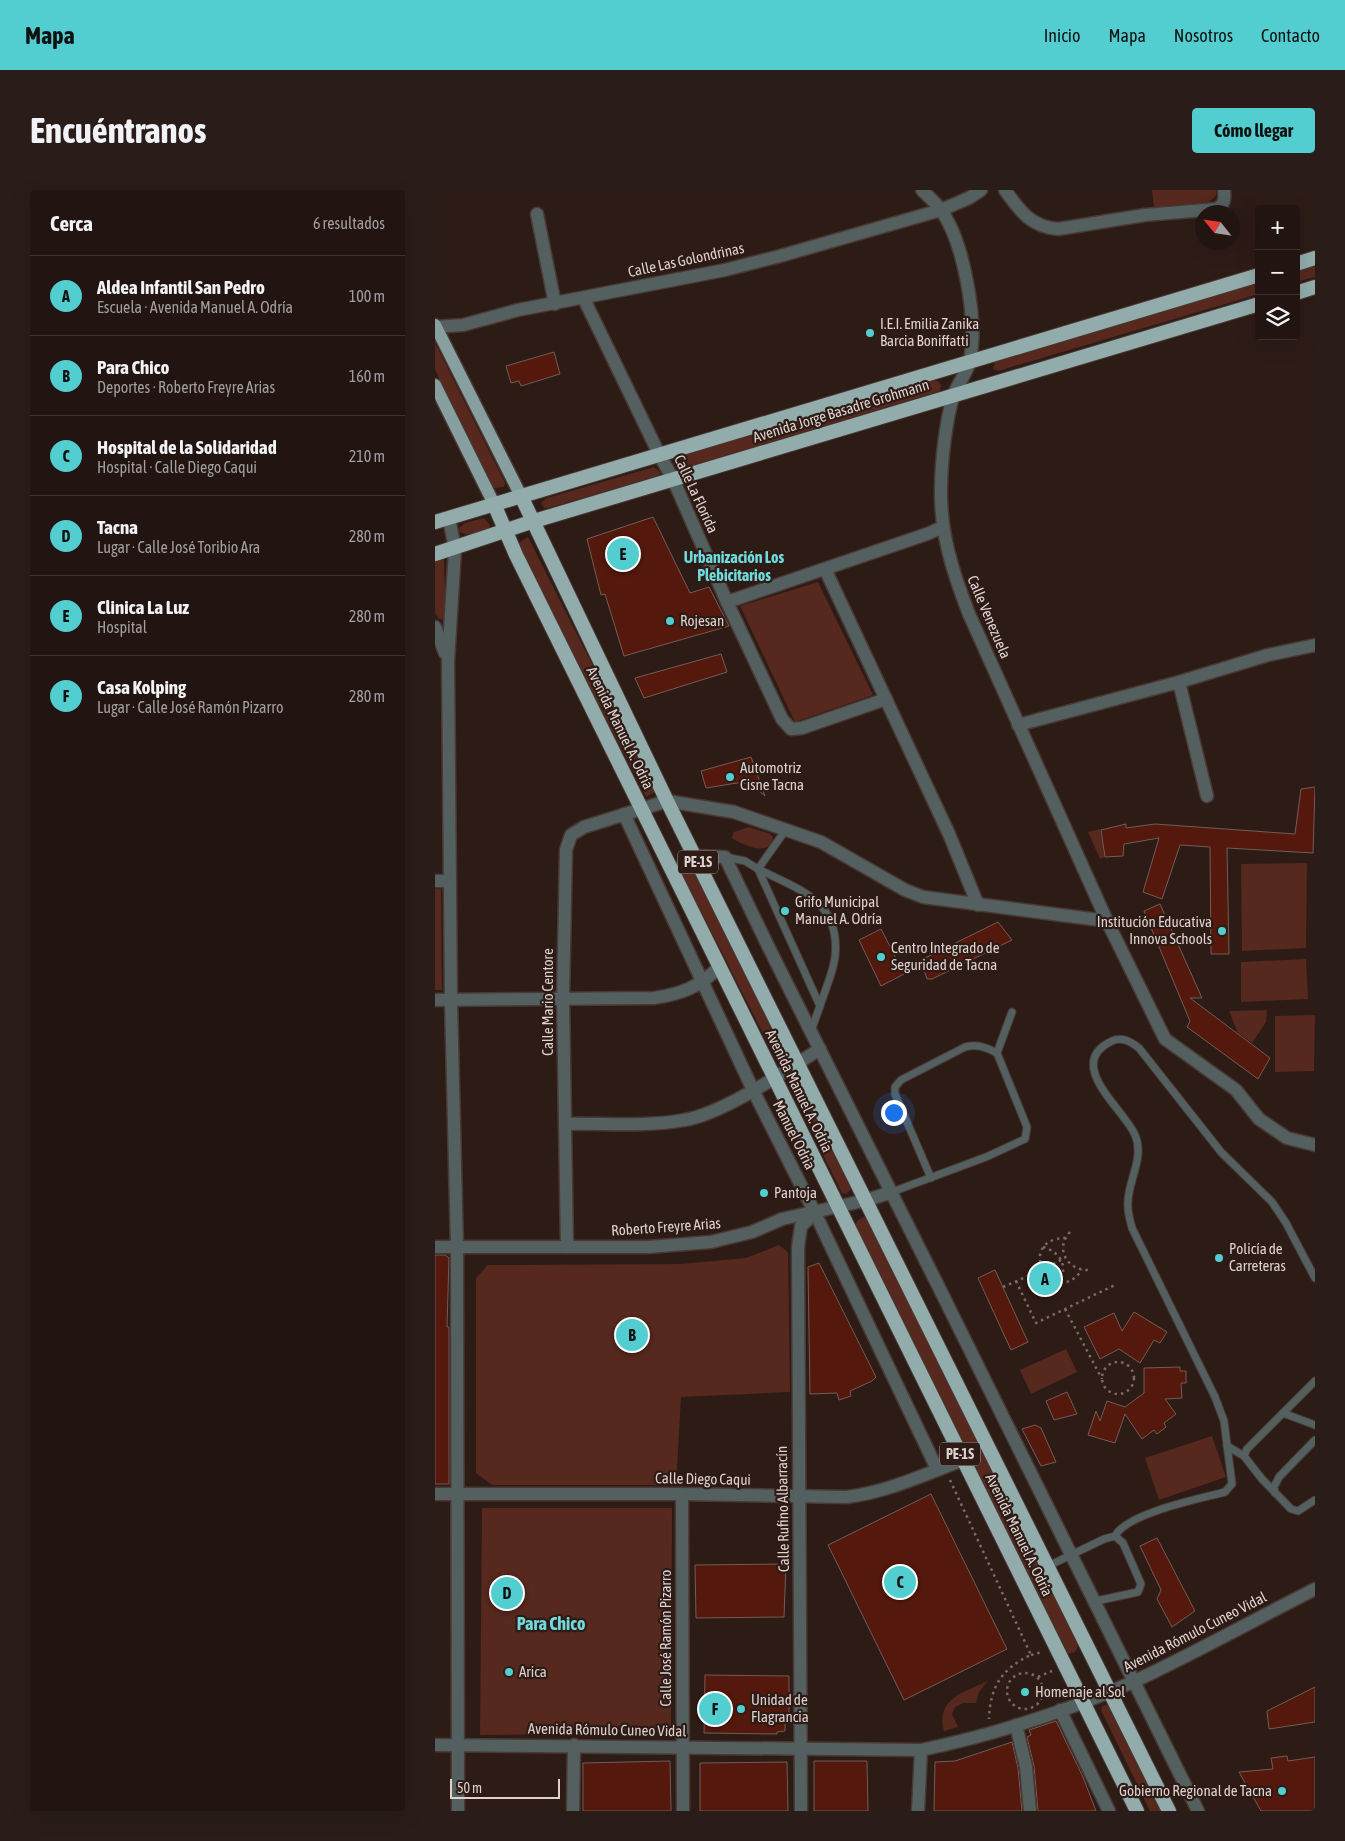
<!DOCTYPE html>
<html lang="es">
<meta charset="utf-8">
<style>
body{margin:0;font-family:"Asap Condensed",sans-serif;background:#2a1d19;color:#f1f3f6}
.controls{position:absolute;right:15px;top:15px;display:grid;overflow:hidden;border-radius:5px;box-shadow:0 5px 20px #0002}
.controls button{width:45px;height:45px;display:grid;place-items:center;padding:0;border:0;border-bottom:1px solid #3f3330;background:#221410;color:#f1f3f6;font:25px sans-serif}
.compass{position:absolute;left:760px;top:15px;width:45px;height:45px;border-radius:50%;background:#221410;box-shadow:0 5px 20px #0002;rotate:300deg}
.scale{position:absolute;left:15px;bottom:12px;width:110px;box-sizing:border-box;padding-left:5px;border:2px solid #ded1ce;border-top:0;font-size:14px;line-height:18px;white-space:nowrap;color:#ded1ce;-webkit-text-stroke:4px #2d1b16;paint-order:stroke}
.you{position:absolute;left:458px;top:922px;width:18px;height:18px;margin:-12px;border:4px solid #fff;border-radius:50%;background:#1a73e8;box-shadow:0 0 0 8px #1a73e833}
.badge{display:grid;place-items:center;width:32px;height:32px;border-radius:50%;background:#52cdd0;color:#111;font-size:16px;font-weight:700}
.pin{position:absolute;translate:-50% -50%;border:2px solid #fff;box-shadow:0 1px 5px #0006}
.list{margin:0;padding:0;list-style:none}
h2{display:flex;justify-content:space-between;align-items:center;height:65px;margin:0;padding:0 20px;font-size:21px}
h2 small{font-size:16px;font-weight:400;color:#a29e9f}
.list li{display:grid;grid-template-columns:32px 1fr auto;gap:15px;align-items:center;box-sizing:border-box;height:80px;padding:0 20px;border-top:1px solid #3f3330}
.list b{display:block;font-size:19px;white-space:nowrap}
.list p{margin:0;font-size:16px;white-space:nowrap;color:#a29e9f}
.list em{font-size:16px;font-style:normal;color:#a29e9f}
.icon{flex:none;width:28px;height:28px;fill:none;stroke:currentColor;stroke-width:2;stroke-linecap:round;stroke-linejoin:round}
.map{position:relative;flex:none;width:880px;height:1621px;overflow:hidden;border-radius:5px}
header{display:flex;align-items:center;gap:30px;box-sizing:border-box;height:70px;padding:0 25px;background:#52cdd0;color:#111}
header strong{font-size:24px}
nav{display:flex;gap:28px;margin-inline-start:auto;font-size:18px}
.intro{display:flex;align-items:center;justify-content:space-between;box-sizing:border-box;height:120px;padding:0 30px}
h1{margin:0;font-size:35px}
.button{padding:12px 22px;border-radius:5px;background:#52cdd0;color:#111;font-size:18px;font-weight:700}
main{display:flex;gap:30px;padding:0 30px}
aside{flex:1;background:#221410;border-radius:5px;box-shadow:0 5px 20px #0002}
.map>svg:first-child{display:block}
.green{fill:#56281e}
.building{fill:#54190c;stroke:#735c56}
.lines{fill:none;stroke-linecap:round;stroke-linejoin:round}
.service-casing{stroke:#493833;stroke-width:9}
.minor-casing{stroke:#493833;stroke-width:15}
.primary-casing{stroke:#493833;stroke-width:15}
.trunk-casing{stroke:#493833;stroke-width:16}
.path{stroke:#7a6a66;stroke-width:2.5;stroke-dasharray:2.5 4;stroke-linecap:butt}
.service{stroke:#545f60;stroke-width:7}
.minor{stroke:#545f60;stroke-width:12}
.primary{stroke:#889fa0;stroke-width:12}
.trunk{stroke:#92acac;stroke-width:14}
.poi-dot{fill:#52cdd0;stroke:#2d1b16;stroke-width:2}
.labels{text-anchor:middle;stroke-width:4.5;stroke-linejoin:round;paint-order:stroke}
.shield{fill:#2d1b16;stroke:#a99a97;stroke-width:1}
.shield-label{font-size:14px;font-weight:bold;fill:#ded1ce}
.street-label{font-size:15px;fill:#ded1ce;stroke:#2d1b16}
.poi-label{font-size:15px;fill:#ded1ce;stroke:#2d1b16;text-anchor:start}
.neighbourhood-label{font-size:16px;font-weight:bold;fill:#6fdbde;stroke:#2d1b16}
.quarter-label{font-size:18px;font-weight:bold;fill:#6fdbde;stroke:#2d1b16}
</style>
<header>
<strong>Mapa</strong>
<nav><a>Inicio</a><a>Mapa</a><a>Nosotros</a><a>Contacto</a></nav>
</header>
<div class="intro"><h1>Encuéntranos</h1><a class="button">Cómo llegar</a></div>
<main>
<aside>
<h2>Cerca<small>6 resultados</small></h2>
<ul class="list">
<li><span class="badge">A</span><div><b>Aldea Infantil San Pedro</b><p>Escuela · Avenida Manuel A. Odría</p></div><em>100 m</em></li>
<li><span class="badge">B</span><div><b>Para Chico</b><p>Deportes · Roberto Freyre Arias</p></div><em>160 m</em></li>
<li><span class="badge">C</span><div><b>Hospital de la Solidaridad</b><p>Hospital · Calle Diego Caqui</p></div><em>210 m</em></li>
<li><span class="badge">D</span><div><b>Tacna</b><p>Lugar · Calle José Toribio Ara</p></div><em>280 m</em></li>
<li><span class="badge">E</span><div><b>Clinica La Luz</b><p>Hospital</p></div><em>280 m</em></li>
<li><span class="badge">F</span><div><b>Casa Kolping</b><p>Lugar · Calle José Ramón Pizarro</p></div><em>280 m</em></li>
</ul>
</aside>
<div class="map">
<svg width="880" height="1621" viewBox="0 0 880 1621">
<rect width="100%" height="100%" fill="#2d1b16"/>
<g class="green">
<path d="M717,0H781V6L774,12L719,17Z"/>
<path d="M880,75V87L861,92V80Z"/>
<path d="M824,92V104L563,181L558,179L560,172L571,168Z"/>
<path d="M0,153L70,293L69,297L59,298L0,180Z"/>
<path d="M497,191H503L506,195L505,201L255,276L248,274L245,269L250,265Z"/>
<path d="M219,277L226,283L223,286L113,318H109L106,313L112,308Z"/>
<path d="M49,328L55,335L53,339L34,345L24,342L25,337L30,333Z"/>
<path d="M93,347L221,601L211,607L82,354Z"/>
<path d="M7,369L9,370L11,430L4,429L0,423V371Z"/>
<path d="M383,392L438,505L360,532L305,416Z"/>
<path d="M314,637L335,644L338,647C335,668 308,655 297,648L299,642Z"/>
<path d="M665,639L670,667L665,669L653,642Z"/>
<path d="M249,666L255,670L351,861L343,867L339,865L241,672Z"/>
<path d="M872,673L871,758L807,761L806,674Z"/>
<path d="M0,699H6L7,800H0Z"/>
<path d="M871,769L873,809L806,812V772Z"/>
<path d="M832,820L831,832L817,853L803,843L794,821Z"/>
<path d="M880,825L879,881L840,882V826Z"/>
<path d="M364,892L367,894L417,998L411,1004L407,1003L356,900L357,896Z"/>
<path d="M429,1027L435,1029L644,1454L640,1462L633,1464L420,1036L423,1030Z"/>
<path d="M344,1055L353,1062L355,1202L246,1207L241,1295H57L41,1283V1088L53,1075L246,1074L311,1068Z"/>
<path d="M631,1159L642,1182L596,1204L585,1180Z"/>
<path d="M777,1246L791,1287L724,1310L710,1268Z"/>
<path d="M47,1318H237L236,1543L45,1545Z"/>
<path d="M553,1491L544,1502L541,1513H528L520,1517L517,1524L523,1537L509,1541C500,1509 529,1502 553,1491Z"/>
<path d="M672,1515L675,1516L726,1621H715L666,1520L667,1516Z"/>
</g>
<g class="building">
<path d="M119,162L125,184L86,196L84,191L76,193L71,176Z"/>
<path d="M218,327L255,403L274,397L294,436L189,466L170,404L166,405L152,349Z"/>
<path d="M286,464L292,482L209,508L200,488Z"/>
<path d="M316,567L330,606L315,594L302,593L271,598L266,581Z"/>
<path d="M880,597L878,663L792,658L794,764H776L775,657L745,655L727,709L708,702L724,648L689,654L688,666L670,667L666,640L691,634V638L720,634L860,644L866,599Z"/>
<path d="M725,714L767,808H755L835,868L823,889L752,837L755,831L709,721Z"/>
<path d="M563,732L577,750L497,789H492L486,770Z"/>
<path d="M446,739L469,784L446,796L424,750Z"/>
<path d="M0,1065H10L14,1068L12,1137H14V1294H0Z"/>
<path d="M384,1073L441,1187L437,1191L415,1201L416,1206L404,1210L402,1203L375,1204L373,1077Z"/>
<path d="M560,1080L593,1152L576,1160L543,1088Z"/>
<path d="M699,1122L732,1142L725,1153L719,1150L705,1173L684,1159L665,1169L649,1137L679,1123L687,1141Z"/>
<path d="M745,1177V1181H751V1193H746L747,1208L730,1209L741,1224L729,1233L731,1237L722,1244L719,1240L707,1249L690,1224L680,1253L653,1245L661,1221L665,1231L672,1211L690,1217L709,1203V1178Z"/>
<path d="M632,1202L642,1224L619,1230L611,1211Z"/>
<path d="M600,1235L606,1238L621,1272L606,1276L587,1239Z"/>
<path d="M496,1304L572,1459L469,1510L393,1355Z"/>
<path d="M722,1348L760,1421L737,1437L722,1409L726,1400L705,1356Z"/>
<path d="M351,1374L349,1427L261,1428L260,1375Z"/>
<path d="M270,1485L354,1486V1533L350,1534V1541L342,1542V1544L269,1543Z"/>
<path d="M880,1497V1532L834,1539L832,1521Z"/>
<path d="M621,1531L648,1587L661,1621H603L599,1576L592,1547L596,1545L594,1540Z"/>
<path d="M577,1552L583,1578L587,1621H499L500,1572L520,1571Z"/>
<path d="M852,1566L853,1571L880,1567V1621H826L804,1582L838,1579L836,1568Z"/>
<path d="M235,1571L236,1621H148V1573Z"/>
<path d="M379,1571H432L433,1621H379Z"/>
<path d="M352,1572L353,1621H265V1573Z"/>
</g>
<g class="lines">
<defs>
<g id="service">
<path d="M352,638L323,679C365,700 406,711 400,767C398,783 390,800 385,816"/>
<path d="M290,667L310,671L323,679L385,816L376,841"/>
<path d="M562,863L577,822"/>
<path d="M457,1002L551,967L590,949L592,937L562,863C550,857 543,854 530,857L466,890L460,897V904L496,988"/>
<path d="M880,1191L812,1259L809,1266L827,1289L856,1319L863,1321L880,1310"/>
<path d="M848,1223L880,1235"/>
<path d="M792,1256L809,1266"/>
<path d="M840,1303L839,1297L844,1287L880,1250"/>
<path d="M680,1346C692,1323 764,1309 790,1302L797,1294L789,1231L780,1207L697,1038C695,1030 692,1021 693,1012C693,991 710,967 700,945C690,920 628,874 677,851C687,846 696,852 704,858L786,962L837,1012L851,1033L880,1088"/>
<path d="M613,1376L669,1349L680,1346L688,1353L706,1394L703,1402L661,1411"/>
</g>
<g id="minor">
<path d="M487,0C493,6 500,12 505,19C529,50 543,132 535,170C533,182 523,193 519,204C511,228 506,273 506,299C505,343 518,383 534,424L672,731L730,849L801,900L824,929L852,948L880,955"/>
<path d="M570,0C585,21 596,37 623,39L710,25L781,19C790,14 790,10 789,0"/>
<path d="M102,24L120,114"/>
<path d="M149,109L225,266L238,289L292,412L347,529L356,539L367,538L451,509"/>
<path d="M0,137L28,135L83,120L290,80L345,66L506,20L534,8L546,0"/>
<path d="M14,328L20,359L13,472L16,810L22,1057L23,1621"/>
<path d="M390,379L514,644L543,715"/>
<path d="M292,412L492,344L508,337"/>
<path d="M0,437L10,463"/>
<path d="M744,492L772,606"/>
<path d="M583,535L744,492L833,465L880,455"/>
<path d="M189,624L318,900L380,1023L502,1279"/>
<path d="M260,666L290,667L334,758C478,1045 622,1333 763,1621"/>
<path d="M0,691H15"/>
<path d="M0,810L219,808C246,804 265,797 284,777"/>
<path d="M130,934C168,933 212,937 249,930C288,924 350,881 385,859"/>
<path d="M0,1057H213L276,1052L317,1042L347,1029L432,1010L457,1002"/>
<path d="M132,1057L128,808L131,660L136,645L149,637L232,611L299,622L386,652L470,700L488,707L672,731"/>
<path d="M0,1304H244L412,1307C453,1302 490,1284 528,1270"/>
<path d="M247,1304L248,1621"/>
<path d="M625,1520L674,1621"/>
<path d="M581,1535L591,1577L595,1621"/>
<path d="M0,1555L486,1560C558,1545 630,1522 698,1492C760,1463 819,1430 880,1399"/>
<path d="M138,1621L139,1555"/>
<path d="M366,1621L363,1057L366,1036L380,1023"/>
<path d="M483,1621L486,1560"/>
</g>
<g id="primary">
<path d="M0,135L86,306"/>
<path d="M0,195L59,314"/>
</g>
<g id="trunk">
<path d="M861,74L880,68"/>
<path d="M861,103L880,97"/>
<path d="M86,306L232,611L734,1621"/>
<path d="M59,314L81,365L702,1621"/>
<path d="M0,332L824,85"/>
<path d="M0,364L99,331L824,114"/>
</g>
</defs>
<use href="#service" class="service-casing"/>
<use href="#minor" class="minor-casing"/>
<use href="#primary" class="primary-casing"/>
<use href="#trunk" class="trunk-casing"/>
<g class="path">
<path d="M635,1042C619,1059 633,1081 654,1080"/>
<path d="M631,1048C578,1049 617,1121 647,1080"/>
<path d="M608,1057C625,1062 633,1075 625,1091"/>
<path d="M618,1074L630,1068"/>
<path d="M581,1091L601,1133L682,1094"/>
<path d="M568,1097L607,1080"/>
<path d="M630,1119L667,1189"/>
<circle cx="683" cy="1188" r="16"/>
<path d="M515,1290L596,1465C567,1478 555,1497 554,1529"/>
<path d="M596,1465L607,1462"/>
<circle cx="590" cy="1501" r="18"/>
<path d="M603,1487L617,1481"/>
</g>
<use href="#service" class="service"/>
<use href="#minor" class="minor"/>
<use href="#primary" class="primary"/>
<use href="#trunk" class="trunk"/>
</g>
<g class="poi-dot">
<circle cx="435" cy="143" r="5"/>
<circle cx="235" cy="431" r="5"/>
<circle cx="295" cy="587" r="5"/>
<circle cx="350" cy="721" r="5"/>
<circle cx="787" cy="741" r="5"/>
<circle cx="446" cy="767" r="5"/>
<circle cx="329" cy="1003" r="5"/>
<circle cx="784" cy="1068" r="5"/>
<circle cx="74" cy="1482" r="5"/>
<circle cx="590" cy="1502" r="5"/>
<circle cx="306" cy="1519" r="5"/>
<circle cx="847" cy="1601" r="5"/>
</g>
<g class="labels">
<g class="shield">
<rect x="243" y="660.5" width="40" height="23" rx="4"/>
<rect x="505" y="1252.5" width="40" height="23" rx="4"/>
</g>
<g class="shield-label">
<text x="263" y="677">PE-1S</text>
<text x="525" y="1269">PE-1S</text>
</g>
<g class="street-label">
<text transform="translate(251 70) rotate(-12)" y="5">Calle Las Golondrinas</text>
<text transform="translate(406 221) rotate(-17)" y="5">Avenida Jorge Basadre Grohmann</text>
<text transform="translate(261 304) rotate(65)" y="5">Calle La Florida</text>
<text transform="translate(554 427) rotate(67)" y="5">Calle Venezuela</text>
<text transform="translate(185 538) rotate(64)" y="5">Avenida Manuel A. Odría</text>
<text transform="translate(113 812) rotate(-90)" y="5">Calle Mario Centore</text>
<text transform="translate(364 901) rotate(64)" y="5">Avenida Manuel A. Odría</text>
<text transform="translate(359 945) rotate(63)" y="5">Manuel Odria</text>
<text transform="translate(231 1037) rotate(-4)" y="5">Roberto Freyre Arias</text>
<text transform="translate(268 1289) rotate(1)" y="5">Calle Diego Caqui</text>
<text transform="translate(348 1319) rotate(-91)" y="5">Calle Rufino Albarracín</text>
<text transform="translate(584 1345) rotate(64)" y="5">Avenida Manuel A. Odría</text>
<text transform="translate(760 1442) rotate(-27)" y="5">Avenida Rómulo Cuneo Vidal</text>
<text transform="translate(231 1448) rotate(-90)" y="5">Calle José Ramón Pizarro</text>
<text transform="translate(172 1540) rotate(1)" y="5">Avenida Rómulo Cuneo Vidal</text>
</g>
<g class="poi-label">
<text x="445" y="139">I.E.I. Emilia Zanika<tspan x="445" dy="17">Barcia Boniffatti</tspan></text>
<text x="245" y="436">Rojesan</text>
<text x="305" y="583">Automotriz<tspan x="305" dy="17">Cisne Tacna</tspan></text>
<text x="360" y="717">Grifo Municipal<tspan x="360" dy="17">Manuel A. Odría</tspan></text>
<text x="777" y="737" text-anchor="end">Institución Educativa<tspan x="777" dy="17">Innova Schools</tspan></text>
<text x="456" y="763">Centro Integrado de<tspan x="456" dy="17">Seguridad de Tacna</tspan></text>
<text x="339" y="1008">Pantoja</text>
<text x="794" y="1064">Policía de<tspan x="794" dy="17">Carreteras</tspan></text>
<text x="84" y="1487">Arica</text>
<text x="600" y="1507">Homenaje al Sol</text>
<text x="316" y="1515">Unidad de<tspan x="316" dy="17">Flagrancia</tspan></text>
<text x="837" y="1606" text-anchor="end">Gobierno Regional de Tacna</text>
</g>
<g class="neighbourhood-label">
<text x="299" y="373">Urbanización Los<tspan x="299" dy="18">Plebicitarios</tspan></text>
</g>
<g class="quarter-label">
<text x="116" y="1440">Para Chico</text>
</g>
</g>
</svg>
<div class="controls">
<button>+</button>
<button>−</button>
<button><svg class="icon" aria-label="layers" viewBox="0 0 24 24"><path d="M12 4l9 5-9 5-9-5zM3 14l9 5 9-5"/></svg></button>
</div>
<svg class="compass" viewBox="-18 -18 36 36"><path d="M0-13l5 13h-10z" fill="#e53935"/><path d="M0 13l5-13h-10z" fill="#a29e9f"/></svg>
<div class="scale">50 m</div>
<div class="you"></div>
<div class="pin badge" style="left:610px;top:1089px">A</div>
<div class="pin badge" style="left:197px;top:1145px">B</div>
<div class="pin badge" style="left:465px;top:1392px">C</div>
<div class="pin badge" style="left:72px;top:1403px">D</div>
<div class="pin badge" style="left:188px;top:364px">E</div>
<div class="pin badge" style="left:280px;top:1519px">F</div>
</div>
</main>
